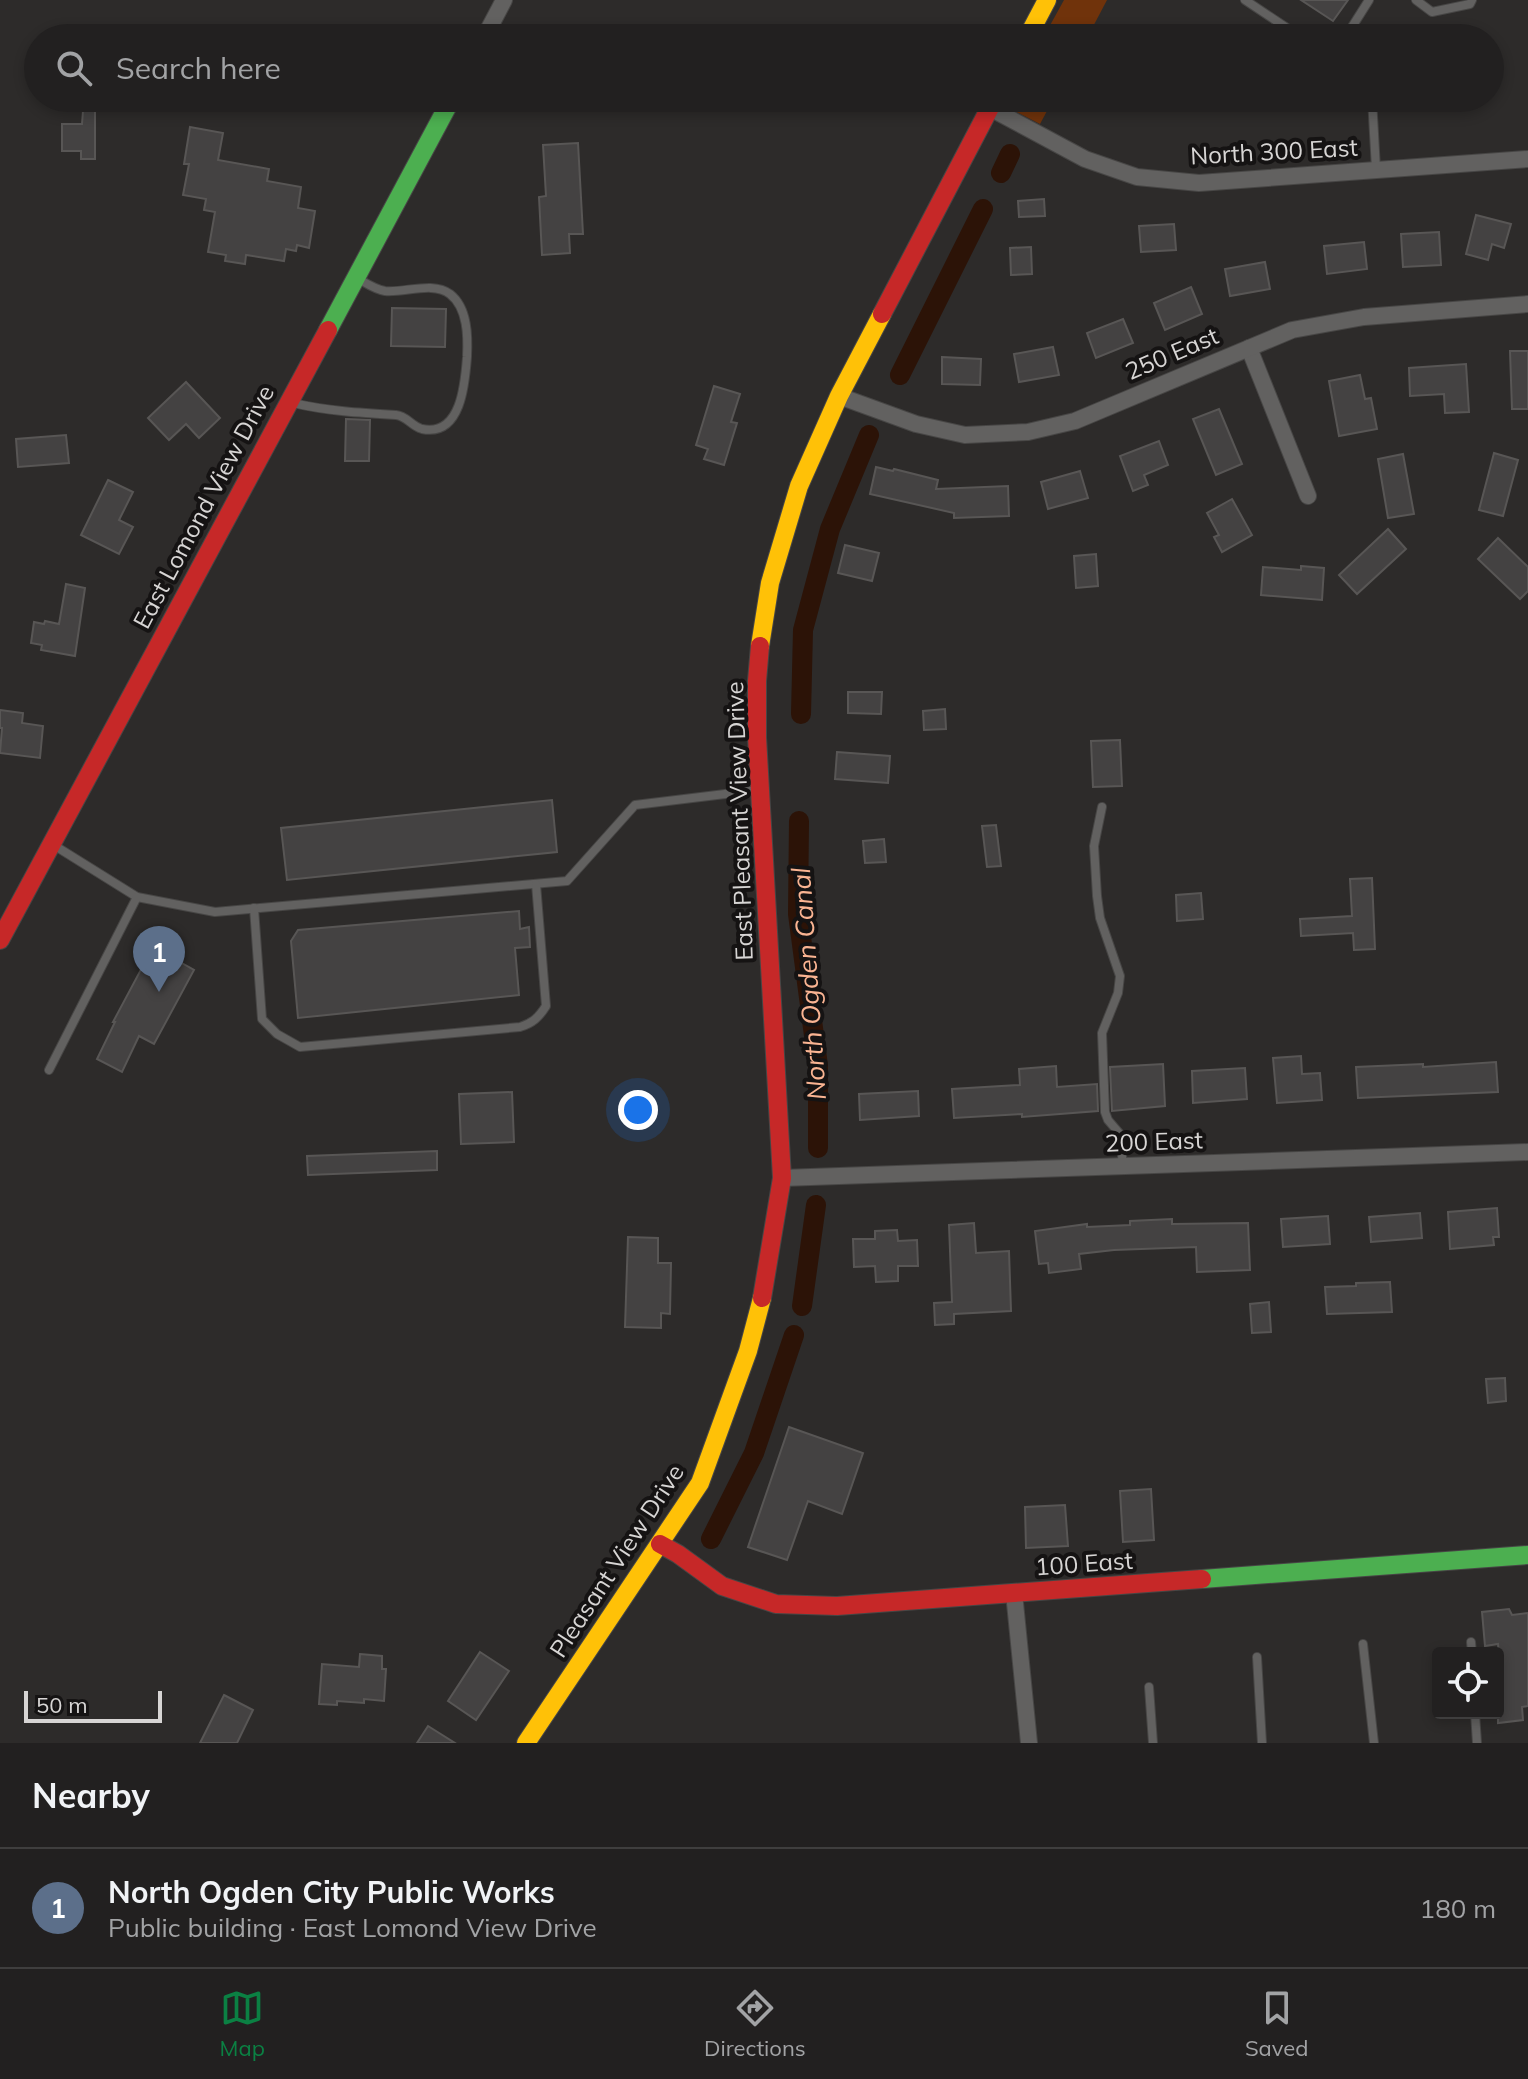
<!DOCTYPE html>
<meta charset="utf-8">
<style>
body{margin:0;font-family:Mulish,sans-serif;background:#2e2d2d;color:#f1f3f6}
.controls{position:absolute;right:24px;bottom:24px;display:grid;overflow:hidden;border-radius:8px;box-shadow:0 4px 12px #0003}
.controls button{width:72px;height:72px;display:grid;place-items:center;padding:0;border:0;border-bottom:2px solid #3f3e3e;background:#222020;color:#f1f3f6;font:40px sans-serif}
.scale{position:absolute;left:24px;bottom:20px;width:138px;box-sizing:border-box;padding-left:8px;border:4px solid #d7d5d4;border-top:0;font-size:22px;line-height:28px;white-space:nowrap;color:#d7d5d4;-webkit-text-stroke:6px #151313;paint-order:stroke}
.you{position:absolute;left:638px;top:1110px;width:28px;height:28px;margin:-20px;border:6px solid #fff;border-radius:50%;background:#1a73e8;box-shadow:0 0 0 12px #1a73e833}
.badge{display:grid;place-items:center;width:52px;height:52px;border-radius:50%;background:#0b8043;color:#fff;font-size:26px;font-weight:700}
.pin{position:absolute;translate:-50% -66px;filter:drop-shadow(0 2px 4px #0008)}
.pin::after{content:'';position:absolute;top:42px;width:28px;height:24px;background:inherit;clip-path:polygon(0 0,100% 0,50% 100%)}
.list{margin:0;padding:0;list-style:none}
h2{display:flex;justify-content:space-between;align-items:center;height:104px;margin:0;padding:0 32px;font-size:34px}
h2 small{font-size:26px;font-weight:400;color:#a2a3a5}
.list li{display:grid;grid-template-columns:52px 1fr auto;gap:24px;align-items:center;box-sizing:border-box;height:120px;padding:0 32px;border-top:2px solid #3f3e3e}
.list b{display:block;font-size:30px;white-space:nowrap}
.list p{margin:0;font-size:26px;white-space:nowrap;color:#a2a3a5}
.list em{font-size:26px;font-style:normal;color:#a2a3a5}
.icon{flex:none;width:44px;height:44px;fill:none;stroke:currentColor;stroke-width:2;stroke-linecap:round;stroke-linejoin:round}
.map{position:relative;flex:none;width:1528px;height:1743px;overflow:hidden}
.search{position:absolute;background:#222020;box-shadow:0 4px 12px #0003;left:24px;right:24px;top:24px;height:88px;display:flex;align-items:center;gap:20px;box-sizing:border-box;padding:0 28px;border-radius:44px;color:#a2a3a5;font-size:30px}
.sheet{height:224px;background:#222020}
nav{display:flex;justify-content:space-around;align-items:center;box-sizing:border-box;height:112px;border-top:2px solid #3f3e3e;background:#222020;font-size:22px;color:#a2a3a5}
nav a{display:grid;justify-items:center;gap:4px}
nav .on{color:#0b8043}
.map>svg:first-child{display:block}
.green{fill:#70330b}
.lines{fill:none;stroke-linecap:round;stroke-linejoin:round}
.canal{stroke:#2c1307;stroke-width:20}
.building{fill:#444242;stroke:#585655;stroke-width:2}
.lane-casing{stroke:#474645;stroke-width:10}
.street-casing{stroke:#474645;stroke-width:18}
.fast-casing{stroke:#474645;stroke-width:20}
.slow-casing{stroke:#474645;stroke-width:20}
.jam-casing{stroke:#474645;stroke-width:20}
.lane{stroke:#626160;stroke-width:8}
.street{stroke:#626160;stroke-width:16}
.fast{stroke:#4caf50;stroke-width:18}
.slow{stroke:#ffc107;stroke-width:18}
.jam{stroke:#c62828;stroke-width:18}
.labels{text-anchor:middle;stroke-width:8;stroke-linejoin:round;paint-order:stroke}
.street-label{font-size:24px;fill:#d7d5d4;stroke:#151313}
.water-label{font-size:26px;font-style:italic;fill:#fab492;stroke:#151313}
</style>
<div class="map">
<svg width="1528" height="1743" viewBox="0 0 1528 1743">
<rect width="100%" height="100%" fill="#2d2b2a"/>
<g class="green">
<path d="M1064,0H1107L1087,38H1043Z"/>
<path d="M1010,98H1054L1040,124L1005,106Z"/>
</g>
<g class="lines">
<g class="canal">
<path d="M1001,173L1010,154"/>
<path d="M900,375L983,209"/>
<path d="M801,714L803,630L830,529L869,435"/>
<path d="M799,821L798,914L818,1066V1148"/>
<path d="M802,1306L816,1205"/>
<path d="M711,1539L754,1453L794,1335"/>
</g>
</g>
<g class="building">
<path d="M1301,0H1348L1333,21Z"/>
<path d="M83,111H95V159H81V151H62V124H82Z"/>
<path d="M190,127L223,133L218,160L269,169L267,181L301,187L298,208L315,211L309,248L297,245L296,251L286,249L284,261L246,255L245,264L225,261L226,255L208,252L215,212L204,210L206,199L183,195L189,164H184Z"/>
<path d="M578,143L583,234H569L570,253L542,255L539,197L546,196L543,145Z"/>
<path d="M1044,199L1045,216L1019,217L1018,201Z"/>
<path d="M1476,215L1511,224L1504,248L1492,244L1488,260L1466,254Z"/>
<path d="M1174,224L1176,250L1141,252L1139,226Z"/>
<path d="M1439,232L1441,265L1403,267L1401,234Z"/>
<path d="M1364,242L1367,269L1327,274L1324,246Z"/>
<path d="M1031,247L1032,274L1011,275L1010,248Z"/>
<path d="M1265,262L1270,289L1230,296L1225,269Z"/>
<path d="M1191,287L1202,314L1165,330L1154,303Z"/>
<path d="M392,308L446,309L445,347L391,346Z"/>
<path d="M1123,319L1133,343L1096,358L1087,333Z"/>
<path d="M1053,347L1059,375L1019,382L1014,354Z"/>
<path d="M1510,351H1528V409H1512Z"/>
<path d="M942,357L981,359L980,385L942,384Z"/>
<path d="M1466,364L1469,412L1445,413L1444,394L1410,396L1409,368Z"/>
<path d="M1360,375L1365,399L1371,398L1377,429L1339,436L1329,381Z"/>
<path d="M186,382L220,418L199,438L186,424L169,440L148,418Z"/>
<path d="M714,386L740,394L731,422L737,423L724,465L704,459L708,449L696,445Z"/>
<path d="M1219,409L1242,464L1216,475L1193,419Z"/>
<path d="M346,419L370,420L369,461H345Z"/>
<path d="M66,435L69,463L18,467L16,439Z"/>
<path d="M1159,441L1168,465L1144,475L1148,485L1133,491L1120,456Z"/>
<path d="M1494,453L1518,460L1503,516L1479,510Z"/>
<path d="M1403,454L1414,514L1388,518L1378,459Z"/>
<path d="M876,467L893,471L894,469L938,480L936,489L1008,486L1009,516L954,518V513L870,494Z"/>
<path d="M1080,471L1088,498L1048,509L1041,482Z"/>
<path d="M108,480L133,492L119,520L133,527L119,554L81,535Z"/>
<path d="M1232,499L1252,535L1222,552L1214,537L1219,535L1207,513Z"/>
<path d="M1388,529L1406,549L1357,594L1339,575Z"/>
<path d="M1498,538L1528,567V591L1520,599L1478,559Z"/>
<path d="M845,545L879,553L872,581L838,573Z"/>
<path d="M1096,554L1098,586L1076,588L1074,556Z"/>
<path d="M1301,566L1324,568L1322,600L1261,595L1263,567L1301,570Z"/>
<path d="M66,584L85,588L75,656L41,650L42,645L31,643L34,622L44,624L45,621L59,624Z"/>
<path d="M848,692H882L881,714L848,713Z"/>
<path d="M945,709L946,729L924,730L923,711Z"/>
<path d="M0,710L23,713L22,723L43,726L40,758L0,753L2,728H0Z"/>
<path d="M1120,740L1122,786L1093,787L1091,741Z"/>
<path d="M837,752L890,756L888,783L835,779Z"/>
<path d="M552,800L557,852L287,880L281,828Z"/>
<path d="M996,825L1001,866L987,867L982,826Z"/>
<path d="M884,839L886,862L865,863L863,841Z"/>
<path d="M1372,878L1375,949L1354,950L1353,933L1301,936L1300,919L1352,916L1350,879Z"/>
<path d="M1201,893L1203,919L1177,921L1176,895Z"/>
<path d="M519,911L520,929L529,927L530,947L515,948L519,995L298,1018L291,941L298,930Z"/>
<path d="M153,947L194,970L154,1044L139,1036L122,1072L97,1059L115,1022H113Z"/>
<path d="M1301,1056L1302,1074L1320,1073L1322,1100L1277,1103L1273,1058Z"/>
<path d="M1496,1062L1498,1092L1358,1098L1356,1067L1423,1064V1067Z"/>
<path d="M1163,1064L1165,1106L1112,1111L1110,1067Z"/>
<path d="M1056,1066L1057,1087L1097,1084L1098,1111L1022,1117V1114L954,1118L952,1089L1020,1085L1019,1069Z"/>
<path d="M1245,1068L1247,1099L1193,1103L1192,1071Z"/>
<path d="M918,1091L919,1116L860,1120L859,1094Z"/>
<path d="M512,1092L514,1142L461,1144L459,1094Z"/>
<path d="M437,1151V1170L308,1175L307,1156Z"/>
<path d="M1497,1208L1499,1237H1493L1494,1245L1450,1249L1448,1212Z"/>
<path d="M1420,1213L1422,1238L1371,1242L1369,1217Z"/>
<path d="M1328,1216L1330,1244L1283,1247L1281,1219Z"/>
<path d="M1172,1219V1224L1248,1223L1250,1270L1197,1272L1196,1247L1114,1250L1079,1254L1081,1269L1049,1273L1048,1263L1039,1264L1035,1231L1087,1224V1227L1130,1225V1221Z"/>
<path d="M974,1223L976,1253L1009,1251L1011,1311L954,1314V1324L935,1325L934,1303L952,1302L949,1225Z"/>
<path d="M897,1230L898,1241L917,1240L918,1266H898V1281L876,1282L875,1266L854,1267L853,1239H875V1231Z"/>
<path d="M628,1237L658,1238V1263H671L670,1314L661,1313V1328L625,1327Z"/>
<path d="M1390,1282L1392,1312L1327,1314L1325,1287L1356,1286V1283Z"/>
<path d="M1269,1302L1271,1332L1252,1333L1250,1304Z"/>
<path d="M1505,1378L1506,1401L1488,1403L1486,1379Z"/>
<path d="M789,1427L863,1453L842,1514L808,1501L787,1560L748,1547Z"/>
<path d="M1151,1489L1154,1540L1123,1542L1120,1491Z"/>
<path d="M1065,1505L1068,1546L1026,1548L1025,1507Z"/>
<path d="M1509,1609L1512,1615L1528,1613V1706L1522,1707L1523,1720L1498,1723V1679H1501L1498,1644L1485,1646L1482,1612Z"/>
<path d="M480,1652L509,1671L476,1720L448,1701Z"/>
<path d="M360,1654L382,1656V1669H386L384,1701L364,1699V1703L337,1701V1705L319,1704L322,1664L359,1667Z"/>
<path d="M224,1695L253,1710L237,1743H200Z"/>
<path d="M428,1726L455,1743H417Z"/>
</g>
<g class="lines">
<defs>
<g id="lane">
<path d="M1245,0L1302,38"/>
<path d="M1416,0L1432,12L1470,4L1472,0"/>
<path d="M1345,38L1369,0"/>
<path d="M1372,98L1376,169"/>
<path d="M293,403C327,411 361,413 396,415C407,416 411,426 422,429C461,437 465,384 467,357C468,337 468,308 450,294C433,281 405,293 385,291C374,289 366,283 357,278"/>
<path d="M1102,807L1094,846L1097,896L1100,918L1120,976L1118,993L1102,1033L1105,1112L1108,1120L1120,1134L1123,1166"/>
<path d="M52,844L137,897L215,912L567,881L635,805L758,790"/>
<path d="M254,908L262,1019L277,1034L300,1047L520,1027C533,1023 539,1017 546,1006L536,884"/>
<path d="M49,1070L137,897"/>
<path d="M1471,1642L1472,1653"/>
<path d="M1363,1644L1374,1743"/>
<path d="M1257,1657L1262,1743"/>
<path d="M1149,1687L1153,1743"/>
<path d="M1475,1713L1477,1743"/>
</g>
<g id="street">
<path d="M484,38L504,0"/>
<path d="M990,108L1085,159L1137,177L1199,183L1528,159"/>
<path d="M1249,348L1308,496"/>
<path d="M839,396L916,424L965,435L1028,432L1075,421L1292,330L1364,317L1528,304"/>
<path d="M782,1178L1528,1152"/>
<path d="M1014,1593L1029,1743"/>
</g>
<g id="fast">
<path d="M328,330L452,98"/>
<path d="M1202,1579L1528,1555"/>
</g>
<g id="slow">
<path d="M1027,38L1047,0"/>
<path d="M760,646L770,583L799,486L839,396L882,314"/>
<path d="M526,1743L700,1483L748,1351L762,1298"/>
</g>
<g id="jam">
<path d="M882,314L995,98"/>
<path d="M760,646L757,681V737L782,1178L762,1298"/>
<path d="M0,940L328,330"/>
<path d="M660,1544L678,1554L722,1586L776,1604L837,1606L1202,1579"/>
</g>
</defs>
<use href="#lane" class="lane-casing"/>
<use href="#street" class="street-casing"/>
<use href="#fast" class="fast-casing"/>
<use href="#slow" class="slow-casing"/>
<use href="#jam" class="jam-casing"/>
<use href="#lane" class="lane"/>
<use href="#street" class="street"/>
<use href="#fast" class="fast"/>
<use href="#slow" class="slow"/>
<use href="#jam" class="jam"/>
</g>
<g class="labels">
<g class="street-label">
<text transform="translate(1274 152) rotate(-3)" y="8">North 300 East</text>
<text transform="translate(1172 354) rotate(-23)" y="8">250 East</text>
<text transform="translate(204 507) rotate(-62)" y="8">East Lomond View Drive</text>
<text transform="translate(740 821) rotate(-92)" y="8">East Pleasant View Drive</text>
<text transform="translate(1154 1142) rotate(-2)" y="8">200 East</text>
<text transform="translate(617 1561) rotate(-57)" y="8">Pleasant View Drive</text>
<text transform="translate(1084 1564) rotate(-4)" y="8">100 East</text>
</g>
<g class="water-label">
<text transform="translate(809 984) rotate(-94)" y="9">North Ogden Canal</text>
</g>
</g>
</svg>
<div class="controls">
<button><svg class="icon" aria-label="locate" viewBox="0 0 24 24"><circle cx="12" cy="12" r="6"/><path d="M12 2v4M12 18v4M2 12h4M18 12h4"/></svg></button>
</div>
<div class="scale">50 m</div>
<div class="you"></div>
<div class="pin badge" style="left:159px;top:992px;background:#5c6f8a">1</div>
<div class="search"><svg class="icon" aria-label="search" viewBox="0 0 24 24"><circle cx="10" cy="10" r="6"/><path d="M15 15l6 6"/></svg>Search here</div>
</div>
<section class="sheet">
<h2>Nearby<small></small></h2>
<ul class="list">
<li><span class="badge" style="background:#5c6f8a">1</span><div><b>North Ogden City Public Works</b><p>Public building · East Lomond View Drive</p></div><em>180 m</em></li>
</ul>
</section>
<nav>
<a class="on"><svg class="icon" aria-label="map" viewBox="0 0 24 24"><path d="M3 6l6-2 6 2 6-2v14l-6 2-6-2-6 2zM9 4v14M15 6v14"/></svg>Map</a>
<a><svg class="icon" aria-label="directions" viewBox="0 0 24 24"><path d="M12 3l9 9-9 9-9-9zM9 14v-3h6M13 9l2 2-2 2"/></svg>Directions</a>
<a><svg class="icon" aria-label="saved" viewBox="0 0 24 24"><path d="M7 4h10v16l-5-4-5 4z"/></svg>Saved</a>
</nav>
